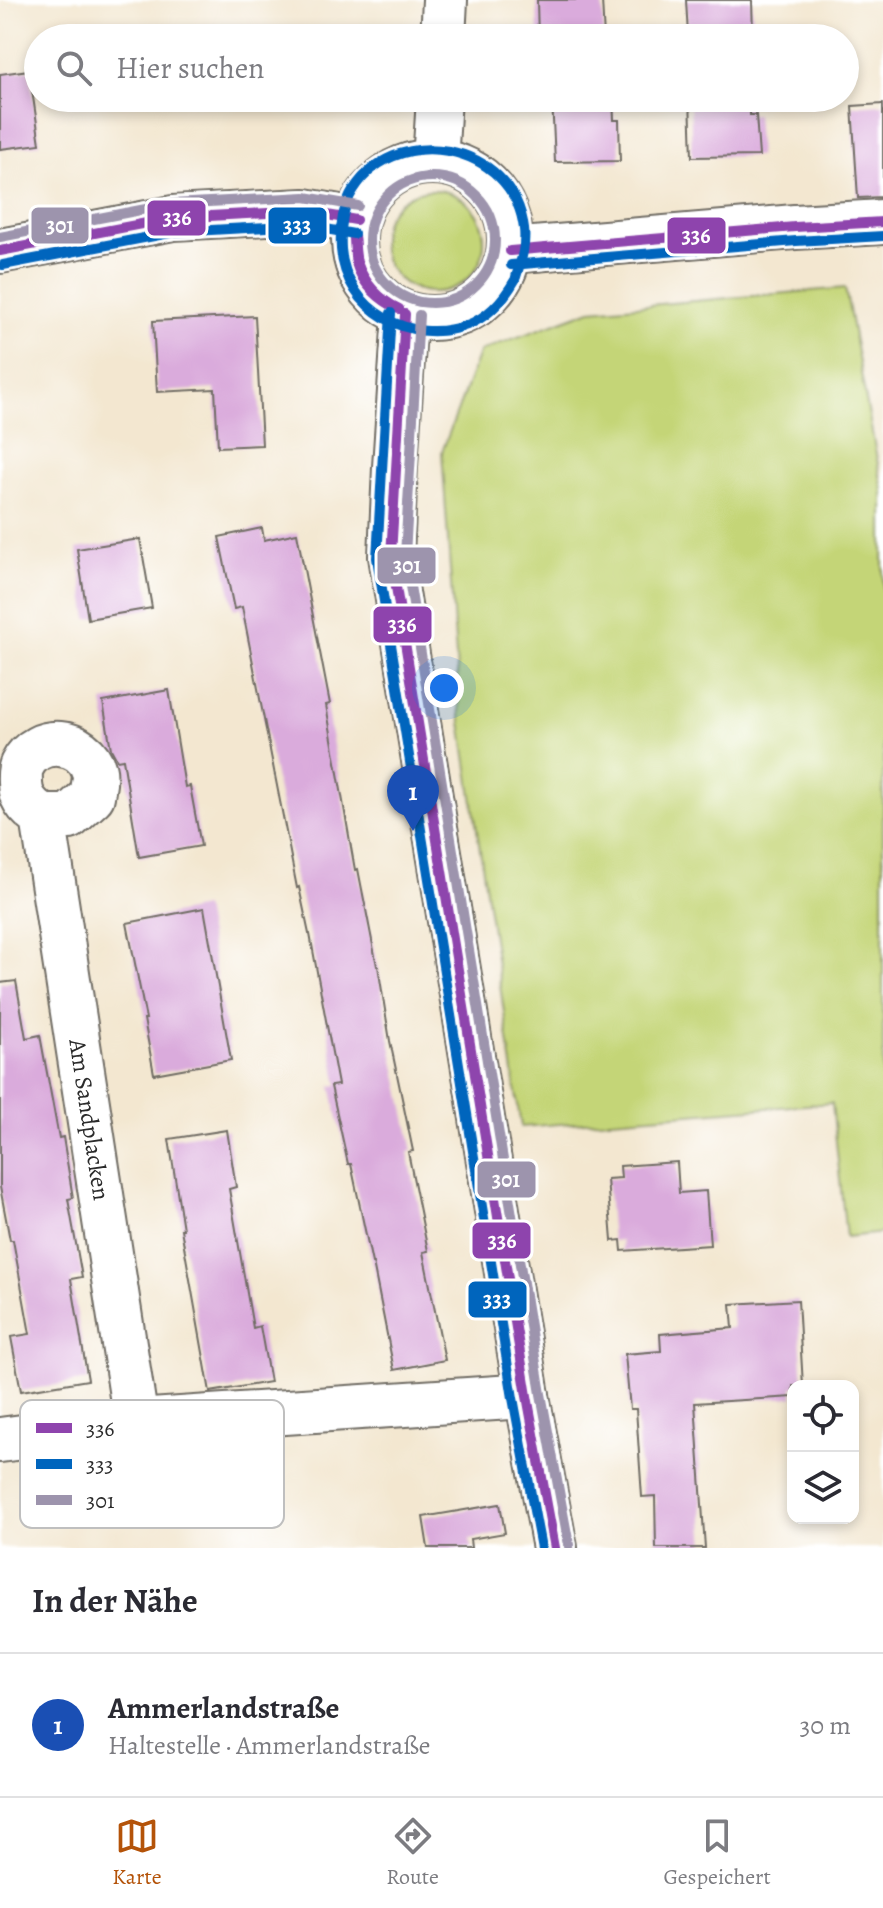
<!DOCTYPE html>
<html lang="de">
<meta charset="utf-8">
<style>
body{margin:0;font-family:Alegreya,serif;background:#f2f2f3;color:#2b2b33}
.controls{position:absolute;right:24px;bottom:24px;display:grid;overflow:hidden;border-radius:16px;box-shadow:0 4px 12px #0003}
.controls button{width:72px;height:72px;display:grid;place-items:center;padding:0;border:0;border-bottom:2px solid #e1e1e2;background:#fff;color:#2b2b33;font:40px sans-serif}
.you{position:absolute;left:444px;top:688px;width:28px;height:28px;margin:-20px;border:6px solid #fff;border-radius:50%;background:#1a73e8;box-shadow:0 0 0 12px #1a73e833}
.badge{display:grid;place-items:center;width:52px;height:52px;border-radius:50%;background:#b45309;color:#fff;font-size:26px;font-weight:700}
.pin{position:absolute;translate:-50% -66px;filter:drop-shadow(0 2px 4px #0008)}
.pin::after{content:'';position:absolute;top:42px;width:28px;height:24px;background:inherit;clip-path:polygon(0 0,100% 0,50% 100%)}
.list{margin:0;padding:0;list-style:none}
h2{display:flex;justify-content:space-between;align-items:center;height:104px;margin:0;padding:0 32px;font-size:34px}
h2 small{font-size:26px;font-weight:400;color:#7c7c81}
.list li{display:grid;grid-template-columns:52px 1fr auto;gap:24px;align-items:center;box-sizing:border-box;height:144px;padding:0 32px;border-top:2px solid #e1e1e2}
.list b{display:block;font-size:30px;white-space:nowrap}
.list p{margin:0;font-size:26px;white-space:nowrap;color:#7c7c81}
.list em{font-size:26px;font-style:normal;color:#7c7c81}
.icon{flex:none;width:44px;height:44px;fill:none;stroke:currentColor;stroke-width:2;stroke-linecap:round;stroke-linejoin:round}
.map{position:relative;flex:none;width:883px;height:1548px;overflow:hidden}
.search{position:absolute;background:#fff;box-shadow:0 4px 12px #0003;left:24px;right:24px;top:24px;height:88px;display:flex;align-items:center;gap:20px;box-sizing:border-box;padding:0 28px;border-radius:44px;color:#7c7c81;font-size:30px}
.sheet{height:248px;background:#fff}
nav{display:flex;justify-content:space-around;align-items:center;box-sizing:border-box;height:112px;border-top:2px solid #e1e1e2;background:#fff;font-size:22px;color:#7c7c81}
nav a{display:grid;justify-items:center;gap:4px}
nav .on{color:#b45309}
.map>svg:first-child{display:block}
.green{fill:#c4d577;stroke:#788051;stroke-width:2}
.building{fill:#daabdc}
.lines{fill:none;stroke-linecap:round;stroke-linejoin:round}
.minor-casing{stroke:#716d65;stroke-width:48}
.minor{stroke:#fff;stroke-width:44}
.bus-1-casing{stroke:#fff;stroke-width:16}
.bus-2-casing{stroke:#fff;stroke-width:16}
.bus-3-casing{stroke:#fff;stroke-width:16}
.bus-1{stroke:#8e44ad;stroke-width:10}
.bus-2{stroke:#0065bd;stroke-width:10}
.bus-3{stroke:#9d94ad;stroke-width:10}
.labels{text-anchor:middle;stroke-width:7;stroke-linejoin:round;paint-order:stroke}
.street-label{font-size:24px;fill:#2b2b2b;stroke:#fff}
.key{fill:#fff;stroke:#bfbfbf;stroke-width:2}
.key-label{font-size:22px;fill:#2b2b2b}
.line-badge{stroke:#fff;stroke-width:3}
.badge-label{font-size:22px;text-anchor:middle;font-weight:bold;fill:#fff}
</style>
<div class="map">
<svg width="883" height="1548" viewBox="0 0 883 1548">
<rect width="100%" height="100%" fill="#fff"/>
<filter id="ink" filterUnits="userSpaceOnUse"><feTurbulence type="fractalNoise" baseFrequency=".0125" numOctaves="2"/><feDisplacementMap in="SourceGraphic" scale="16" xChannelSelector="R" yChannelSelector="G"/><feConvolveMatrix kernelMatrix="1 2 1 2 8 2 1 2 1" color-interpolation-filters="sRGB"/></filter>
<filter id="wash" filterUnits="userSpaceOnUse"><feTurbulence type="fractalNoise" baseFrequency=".006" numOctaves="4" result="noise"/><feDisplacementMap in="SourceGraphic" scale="32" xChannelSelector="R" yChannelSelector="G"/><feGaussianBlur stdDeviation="1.8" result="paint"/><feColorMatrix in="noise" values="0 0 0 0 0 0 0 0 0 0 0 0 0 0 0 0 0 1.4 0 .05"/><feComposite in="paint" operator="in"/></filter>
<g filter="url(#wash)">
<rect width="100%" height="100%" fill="#f3e7d0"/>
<g class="green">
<circle cx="433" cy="241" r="51"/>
<path d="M845,288L883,491V1233L846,1237L832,1103L521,1127L460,715L442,452L480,351L591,310Z"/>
</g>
<g id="blocks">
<g class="building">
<path d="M537,0H602L604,38H538Z"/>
<path d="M686,0H752L753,34L688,35Z"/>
<path d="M29,70L40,144L0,149V74Z"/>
<path d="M552,98H613L614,120H619L620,161L555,162Z"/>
<path d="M690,98H750V115H756L759,156L692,157Z"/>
<path d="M883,104V197L858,198L852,106Z"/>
<path d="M255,316L262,445L218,447L215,389L157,392L153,321Z"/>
<path d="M262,528L264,540L297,533L330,704L326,705L355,870L358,869L377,966H378L390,1041L413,1151L408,1152L428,1251L423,1252L445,1360L394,1370L373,1263H372L351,1164H348L331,1086L338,1085L310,934H309L299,887L297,888L242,607L234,609L219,537Z"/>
<path d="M140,539L152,608L88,619L77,549Z"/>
<path d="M169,690L185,787L190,786L201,846L139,857L123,759L117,760L111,749L103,702Z"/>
<path d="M204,908L231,1060L154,1074L144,1019H146L127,923Z"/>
<path d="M16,981L26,1038L40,1035L59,1138L63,1137L73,1198L68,1199L82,1277L71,1279L88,1380L21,1391L11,1337L30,1334L13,1240H10L0,1187V983Z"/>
<path d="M227,1130L236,1187L229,1189L253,1328L260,1326L270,1382L210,1392L181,1229H183L169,1139Z"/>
<path d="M677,1162L679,1193L706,1191L710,1245L622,1251L621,1240L612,1241L607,1179L621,1178L620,1166Z"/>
<path d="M798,1300L803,1386H793V1397L695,1403L705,1548H656L655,1496L642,1497L636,1409H630L625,1354L661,1351L660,1334L733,1328L731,1304Z"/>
<path d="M500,1504L505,1533L470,1539L471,1548H428L423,1517Z"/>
</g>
</g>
</g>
<g filter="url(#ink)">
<use href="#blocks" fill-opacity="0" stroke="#716d65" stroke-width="2"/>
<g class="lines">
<defs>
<g id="minor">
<path d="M443,38L445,0"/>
<path d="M435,162L439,98"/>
<circle cx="432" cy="240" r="78"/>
<path d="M0,251L173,218L304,211L356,220"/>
<path d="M510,251L795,227L883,222"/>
<path d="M405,314L395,467L391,556L527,1396L555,1548"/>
<path id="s1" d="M43,817H69L92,796C93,789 96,778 94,771C84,738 37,734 22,765C19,771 20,777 20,783C20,799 30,809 43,817L136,1422"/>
<path d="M0,1440L136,1422L527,1396"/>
</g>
</defs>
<use href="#minor" class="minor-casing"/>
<use href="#minor" class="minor"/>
<defs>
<g id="bus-1">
<path d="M354,236C355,245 355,254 357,262C364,283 380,300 399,309"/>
<path d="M354,236C355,245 354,255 356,263C362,284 380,301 399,309"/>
<path d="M0,251L173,218L304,211L356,220"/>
<path d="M510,251L795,227L883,222"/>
<path d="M405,314L391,556L527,1396L555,1548"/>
</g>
<g id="bus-2">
<path d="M3,265L175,232L303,225L354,234"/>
<path d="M511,265L796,241L883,236"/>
<path d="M515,280C504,299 489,317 467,325C411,346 346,311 341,249C340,231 341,213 350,196C391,119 514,142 524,229C526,246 521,261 516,277"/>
<path d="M391,313L377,558L513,1398L541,1548"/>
</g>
<g id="bus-3">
<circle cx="432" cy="240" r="63"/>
<path d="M0,237L172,204L305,197L358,206"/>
<path d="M419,315L405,555L541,1394L569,1545"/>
</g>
</defs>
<use href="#bus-1" class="bus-1-casing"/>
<use href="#bus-2" class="bus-2-casing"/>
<use href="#bus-3" class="bus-3-casing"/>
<use href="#bus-1" class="bus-1"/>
<use href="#bus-2" class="bus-2"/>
<use href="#bus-3" class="bus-3"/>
</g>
</g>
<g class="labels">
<g class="street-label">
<text dy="8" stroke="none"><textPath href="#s1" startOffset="542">Am Sandplacken</textPath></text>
</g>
</g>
<rect x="20" y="1400" width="264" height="128" rx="12" class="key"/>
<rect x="36" y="1423" width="36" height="10" fill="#8e44ad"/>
<rect x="36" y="1459" width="36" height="10" fill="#0065bd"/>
<rect x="36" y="1495" width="36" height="10" fill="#9d94ad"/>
<g class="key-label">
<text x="86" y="1436">336</text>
<text x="86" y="1472">333</text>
<text x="86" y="1508">301</text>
</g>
<g class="line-badge">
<rect x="146" y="199" width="61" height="38" rx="8" fill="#8e44ad"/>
<rect x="267" y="206" width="61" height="39" rx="8" fill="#0065bd"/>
<rect x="30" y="206" width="60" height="39" rx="8" fill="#9d94ad"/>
<rect x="666" y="216" width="61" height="39" rx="8" fill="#8e44ad"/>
<rect x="376" y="546" width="61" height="39" rx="8" fill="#9d94ad"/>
<rect x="372" y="605" width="61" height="39" rx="8" fill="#8e44ad"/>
<rect x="476" y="1160" width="61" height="39" rx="8" fill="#9d94ad"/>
<rect x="471" y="1221" width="61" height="39" rx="8" fill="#8e44ad"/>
<rect x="467" y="1280" width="61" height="39" rx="8" fill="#0065bd"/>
</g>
<g class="badge-label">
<text x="177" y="225">336</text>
<text x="297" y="233">333</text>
<text x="60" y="233">301</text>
<text x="696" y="243">336</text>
<text x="407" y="573">301</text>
<text x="402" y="632">336</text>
<text x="506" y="1187">301</text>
<text x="502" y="1248">336</text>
<text x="497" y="1307">333</text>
</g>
</svg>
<div class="controls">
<button><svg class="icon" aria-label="locate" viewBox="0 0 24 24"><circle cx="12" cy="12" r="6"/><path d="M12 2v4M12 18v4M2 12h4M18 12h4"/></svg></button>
<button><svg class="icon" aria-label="layers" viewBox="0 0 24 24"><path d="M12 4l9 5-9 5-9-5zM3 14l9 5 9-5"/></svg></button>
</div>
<div class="you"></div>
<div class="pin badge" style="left:413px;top:831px;background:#1a4fb4">1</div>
<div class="search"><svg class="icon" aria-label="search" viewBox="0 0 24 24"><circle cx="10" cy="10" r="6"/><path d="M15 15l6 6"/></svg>Hier suchen</div>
</div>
<section class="sheet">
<h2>In der Nähe<small></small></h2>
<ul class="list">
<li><span class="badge" style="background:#1a4fb4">1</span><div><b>Ammerlandstraße</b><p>Haltestelle · Ammerlandstraße</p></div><em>30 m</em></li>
</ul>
</section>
<nav>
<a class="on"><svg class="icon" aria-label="map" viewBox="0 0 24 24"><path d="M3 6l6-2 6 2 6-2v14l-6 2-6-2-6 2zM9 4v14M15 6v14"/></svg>Karte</a>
<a><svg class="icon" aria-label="directions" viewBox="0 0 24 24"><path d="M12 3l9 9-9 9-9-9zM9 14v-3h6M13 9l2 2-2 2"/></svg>Route</a>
<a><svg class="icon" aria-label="saved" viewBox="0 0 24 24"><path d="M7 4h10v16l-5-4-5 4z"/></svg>Gespeichert</a>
</nav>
